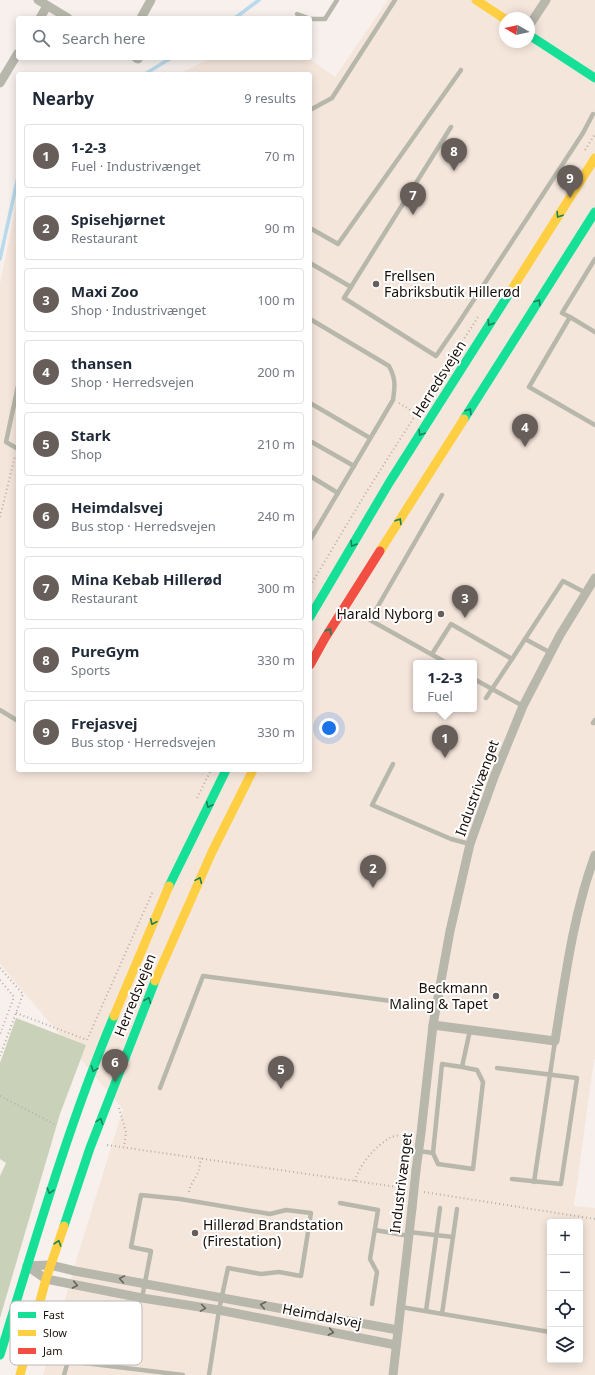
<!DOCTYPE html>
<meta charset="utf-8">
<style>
body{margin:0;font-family:"Noto Sans",sans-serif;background:#f6f6f7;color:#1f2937}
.controls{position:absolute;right:12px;bottom:12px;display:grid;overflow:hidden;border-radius:4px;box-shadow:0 2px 10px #0003}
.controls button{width:36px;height:36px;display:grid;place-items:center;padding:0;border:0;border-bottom:1px solid #e0e1e3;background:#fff;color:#1f2937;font:20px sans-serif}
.compass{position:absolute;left:499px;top:12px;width:36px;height:36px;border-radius:50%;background:#fff;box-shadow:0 2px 10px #0003;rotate:279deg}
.you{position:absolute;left:329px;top:728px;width:14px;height:14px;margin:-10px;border:3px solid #fff;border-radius:50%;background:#1a73e8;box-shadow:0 0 0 6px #1a73e833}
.badge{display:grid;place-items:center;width:26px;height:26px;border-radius:50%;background:#675e59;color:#fff;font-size:13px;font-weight:700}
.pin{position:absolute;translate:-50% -33px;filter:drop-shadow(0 1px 2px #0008)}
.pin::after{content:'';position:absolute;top:21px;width:14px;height:12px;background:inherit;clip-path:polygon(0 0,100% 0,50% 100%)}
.popup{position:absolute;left:413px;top:660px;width:64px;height:52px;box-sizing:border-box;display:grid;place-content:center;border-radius:4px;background:#fff;filter:drop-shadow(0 1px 3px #0005);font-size:13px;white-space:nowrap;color:#747a83}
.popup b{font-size:15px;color:#1f2937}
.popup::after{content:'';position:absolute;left:50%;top:100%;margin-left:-8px;border:8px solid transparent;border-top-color:#fff}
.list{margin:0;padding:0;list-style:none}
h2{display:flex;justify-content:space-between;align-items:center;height:52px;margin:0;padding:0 16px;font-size:17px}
h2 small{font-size:13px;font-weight:400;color:#747a83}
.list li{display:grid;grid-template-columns:26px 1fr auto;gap:12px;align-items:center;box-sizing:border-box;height:64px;margin:0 8px 8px;padding:0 8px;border:1px solid #e0e1e3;border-radius:4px}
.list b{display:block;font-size:15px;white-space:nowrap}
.list p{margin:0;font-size:13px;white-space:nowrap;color:#747a83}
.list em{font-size:13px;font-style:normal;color:#747a83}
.icon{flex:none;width:22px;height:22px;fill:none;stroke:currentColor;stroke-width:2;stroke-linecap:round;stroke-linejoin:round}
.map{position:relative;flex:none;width:595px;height:1375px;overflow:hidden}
.search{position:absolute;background:#fff;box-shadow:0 2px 10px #0003;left:16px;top:16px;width:296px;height:44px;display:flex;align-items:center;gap:10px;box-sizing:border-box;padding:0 14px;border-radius:4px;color:#747a83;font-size:15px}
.panel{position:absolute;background:#fff;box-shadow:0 2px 10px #0003;left:16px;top:72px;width:296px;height:700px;border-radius:4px}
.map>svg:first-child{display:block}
.built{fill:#f5e6dc;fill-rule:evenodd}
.forest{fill:#c9d2b9}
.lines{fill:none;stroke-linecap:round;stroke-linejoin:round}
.stream{stroke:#b9daec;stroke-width:3.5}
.path{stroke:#b4b0aa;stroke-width:2;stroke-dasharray:1 3;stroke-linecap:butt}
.lane{stroke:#b8b7ac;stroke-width:4.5}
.street{stroke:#b8b7ac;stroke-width:9}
.fast{stroke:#16e098;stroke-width:9}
.slow{stroke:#ffcf43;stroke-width:9}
.jam{stroke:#f24e42;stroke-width:9}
.street-bridge{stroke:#b8b7ac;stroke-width:9}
.oneway{stroke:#188258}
.oneway2{stroke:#69645b}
.poi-dot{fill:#675e59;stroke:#fff;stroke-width:1.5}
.labels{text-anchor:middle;stroke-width:4;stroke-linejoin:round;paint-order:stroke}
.poi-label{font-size:14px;fill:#1a100a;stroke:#fff;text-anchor:start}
.street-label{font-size:14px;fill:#1a100a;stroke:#fff}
.key{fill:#fff;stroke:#bab7b6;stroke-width:1}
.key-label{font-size:11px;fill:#1a100a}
</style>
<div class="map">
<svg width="595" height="1375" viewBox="0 0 595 1375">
<rect width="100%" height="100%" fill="#f7f0ec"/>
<path class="built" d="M388,0H595V1059H594L574,1206L595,1208V1375H43L77,1258L123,1109L0,964V284L18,196V770H310V74H179L211,58H308L335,77ZM505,18H529V42H505ZM416,663H474V709H416ZM550,1222H580V1360H550Z"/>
<path class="forest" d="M16,1018L86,1045L60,1114L0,1318V1176L6,1163L0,1159V1063Z"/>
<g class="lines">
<g class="stream">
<path d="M235,18L259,0"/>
<path d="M145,74L171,58"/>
<path d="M0,259L18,177"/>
</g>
<g class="path">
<path d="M585,150L595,134"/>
<path d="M399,403L417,414"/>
<path d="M0,517L15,456"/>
<path d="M310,586L367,491L478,317"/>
<path d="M197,798L211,770"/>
<path d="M0,968L23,994L0,1056"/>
<path d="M0,980L14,997L0,1034"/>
<path d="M16,1013L87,1040L153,891"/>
<path d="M0,1096L54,1124"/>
<path d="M119,1108L126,1132L124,1147"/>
<path d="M107,1145L404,1188"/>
<path d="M355,1181C360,1163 376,1146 391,1137C396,1135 405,1135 410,1134"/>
<path d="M189,1192L190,1187L199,1171L201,1158"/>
<path d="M424,1192L595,1219"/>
</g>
<g class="lane">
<path d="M297,14L308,18"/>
<path d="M310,19H325L337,0"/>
<path d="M310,110L332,98L395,0"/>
<path d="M451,127L344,298L436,356L458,324L583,133L593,114"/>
<path d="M310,228L338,244L461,70"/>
<path d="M310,263L351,287"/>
<path d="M570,317L562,313L595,259"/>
<path d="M310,319L389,366C396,379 395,386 393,400L310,540"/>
<path d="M595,332L570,317L529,387L595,425"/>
<path d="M18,386L6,442L18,449"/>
<path d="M310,403L370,438"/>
<path d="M310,441L354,466"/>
<path d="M310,476L338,493"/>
<path d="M442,495L370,620L447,663"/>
<path d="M525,639L551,653"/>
<path d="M432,654L451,624L512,659L486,698"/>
<path d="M512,659L563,581L586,593"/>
<path d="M474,679L523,706"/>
<path d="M0,710L18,721"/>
<path d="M595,720L593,723H595"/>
<path d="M393,764L372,805L451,839L470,844"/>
<path d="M462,1067L442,1064L433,1153L438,1164L473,1169L483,1082L477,1070L462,1067L470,1030"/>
<path d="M497,1068L577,1078L561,1184L512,1179"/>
<path d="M160,1088L203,976L436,1007"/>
<path d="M419,1151L433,1153"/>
<path d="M534,1182L555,1041"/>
<path d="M340,1203L378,1210L370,1259L377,1272L372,1304"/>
<path d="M375,1230L409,1236"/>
<path d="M409,1232L453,1237"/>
<path d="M142,1298L151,1251L131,1247L141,1195L180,1199L270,1214L286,1210L311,1213L301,1276L279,1272L261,1274L228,1268L219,1310L209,1375"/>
<path d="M401,1307L550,1332"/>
<path d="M426,1311L440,1208"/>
<path d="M442,1314L457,1209"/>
<path d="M64,1375L68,1361L183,1375"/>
</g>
<g class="street">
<path d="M38,0L68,18"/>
<path d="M40,18L47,6"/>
<path d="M141,18L151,0"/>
<path d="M529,26L546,0"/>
<path d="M136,58L138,59"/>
<path d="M0,83L18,53"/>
<path d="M433,1025L555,1041C565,979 573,915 595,855"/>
<path d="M416,1170L421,1133L433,1025L450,931L470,844L494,777L523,706L560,635L595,578"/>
<path d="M27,1266L46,1279L142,1298L219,1310L396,1345"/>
<path d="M27,1266L50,1265L75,1271L398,1330"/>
<path d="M393,1375L412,1208"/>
</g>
<g class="fast">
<path d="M529,35L595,78"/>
<path d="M464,419L595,212"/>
<path d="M310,617L389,483L512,289"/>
<path d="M169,886L226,770"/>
<path d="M64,1226L90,1148L155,981"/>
<path d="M0,1355C35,1241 68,1126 114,1016"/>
</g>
<g class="slow">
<path d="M476,0L505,19"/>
<path d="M512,289L595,158"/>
<path d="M380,551L464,419"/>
<path d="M155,981L212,852L253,770"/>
<path d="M114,1016L169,886"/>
<path d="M20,1375L46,1279L64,1226"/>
</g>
<path class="jam" d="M310,665L325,638L380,551"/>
<path class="street-bridge" d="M412,1208L416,1170"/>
</g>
<defs><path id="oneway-chevron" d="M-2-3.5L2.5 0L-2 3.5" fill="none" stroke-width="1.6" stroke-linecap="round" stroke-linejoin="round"/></defs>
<g class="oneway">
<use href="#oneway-chevron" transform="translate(559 215) rotate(122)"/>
<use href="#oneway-chevron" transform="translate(538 302) rotate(-58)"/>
<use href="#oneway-chevron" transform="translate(490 323) rotate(122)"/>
<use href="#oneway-chevron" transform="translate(469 411) rotate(-58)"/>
<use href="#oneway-chevron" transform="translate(421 433) rotate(122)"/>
<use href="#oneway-chevron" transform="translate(399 521) rotate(-58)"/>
<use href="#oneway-chevron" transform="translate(353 544) rotate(121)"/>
<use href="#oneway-chevron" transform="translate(329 631) rotate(-58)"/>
<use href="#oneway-chevron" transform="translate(209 805) rotate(116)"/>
<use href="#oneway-chevron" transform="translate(199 880) rotate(-66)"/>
<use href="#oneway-chevron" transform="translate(153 922) rotate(114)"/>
<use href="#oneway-chevron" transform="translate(148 1000) rotate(-68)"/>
<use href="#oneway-chevron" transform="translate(94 1069) rotate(110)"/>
<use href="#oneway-chevron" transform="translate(100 1121) rotate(-69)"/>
<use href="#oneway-chevron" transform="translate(50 1191) rotate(107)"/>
<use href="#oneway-chevron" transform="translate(58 1243) rotate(-72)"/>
</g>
<g class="oneway2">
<use href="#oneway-chevron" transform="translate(122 1279) rotate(-170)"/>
<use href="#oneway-chevron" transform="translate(75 1285) rotate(11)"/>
<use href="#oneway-chevron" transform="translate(263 1305) rotate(-169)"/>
<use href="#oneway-chevron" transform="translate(203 1308) rotate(9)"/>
<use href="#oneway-chevron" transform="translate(331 1332) rotate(11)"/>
</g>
<g class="poi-dot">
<circle cx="376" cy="284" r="4"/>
<circle cx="441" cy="614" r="4"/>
<circle cx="496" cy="996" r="4"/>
<circle cx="195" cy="1233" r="4"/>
</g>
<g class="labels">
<g class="poi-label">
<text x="384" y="281">Frellsen<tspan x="384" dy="16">Fabriksbutik Hillerød</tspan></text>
<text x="433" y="619" text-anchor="end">Harald Nyborg</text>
<text x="488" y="993" text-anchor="end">Beckmann<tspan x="488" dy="16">Maling &amp; Tapet</tspan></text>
<text x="203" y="1230">Hillerød Brandstation<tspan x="203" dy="16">(Firestation)</tspan></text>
</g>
<g class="street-label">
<text transform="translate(439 379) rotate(-58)" y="5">Herredsvejen</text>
<text transform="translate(477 788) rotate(-70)" y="5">Industrivænget</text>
<text transform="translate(135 995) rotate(-68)" y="5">Herredsvejen</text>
<text transform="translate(401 1183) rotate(-83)" y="5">Industrivænget</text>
<text transform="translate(322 1316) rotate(11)" y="5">Heimdalsvej</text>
</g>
</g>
<rect x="10" y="1301" width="132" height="64" rx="6" class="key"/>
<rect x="18" y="1312" width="18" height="6" fill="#16e098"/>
<rect x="18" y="1330" width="18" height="6" fill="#ffcf43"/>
<rect x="18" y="1348" width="18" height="6" fill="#f24e42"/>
<g class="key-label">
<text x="43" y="1319">Fast</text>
<text x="43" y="1337">Slow</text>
<text x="43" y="1355">Jam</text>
</g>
</svg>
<div class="controls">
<button>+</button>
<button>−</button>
<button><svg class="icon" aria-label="locate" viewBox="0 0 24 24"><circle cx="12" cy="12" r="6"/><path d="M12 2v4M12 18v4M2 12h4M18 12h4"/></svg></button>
<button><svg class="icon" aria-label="layers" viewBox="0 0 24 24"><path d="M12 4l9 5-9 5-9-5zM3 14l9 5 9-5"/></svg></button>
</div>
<svg class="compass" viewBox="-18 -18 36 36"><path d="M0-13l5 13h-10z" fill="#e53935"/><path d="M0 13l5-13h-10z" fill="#747a83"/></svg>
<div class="you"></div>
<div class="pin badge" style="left:445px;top:758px">1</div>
<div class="popup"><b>1-2-3</b>Fuel</div>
<div class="pin badge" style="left:373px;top:888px">2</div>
<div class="pin badge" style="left:465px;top:618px">3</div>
<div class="pin badge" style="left:525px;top:447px">4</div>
<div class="pin badge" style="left:281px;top:1089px">5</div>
<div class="pin badge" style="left:115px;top:1082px">6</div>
<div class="pin badge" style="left:413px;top:215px">7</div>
<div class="pin badge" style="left:454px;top:171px">8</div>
<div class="pin badge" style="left:570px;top:198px">9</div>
<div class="search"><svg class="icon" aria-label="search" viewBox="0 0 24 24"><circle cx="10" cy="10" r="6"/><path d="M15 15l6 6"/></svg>Search here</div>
<section class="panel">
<h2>Nearby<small>9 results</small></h2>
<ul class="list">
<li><span class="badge">1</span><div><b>1-2-3</b><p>Fuel · Industrivænget</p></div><em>70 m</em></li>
<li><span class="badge">2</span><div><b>Spisehjørnet</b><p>Restaurant</p></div><em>90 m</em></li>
<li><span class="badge">3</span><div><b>Maxi Zoo</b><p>Shop · Industrivænget</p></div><em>100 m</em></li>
<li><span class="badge">4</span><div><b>thansen</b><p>Shop · Herredsvejen</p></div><em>200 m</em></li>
<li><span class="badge">5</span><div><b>Stark</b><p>Shop</p></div><em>210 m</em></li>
<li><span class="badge">6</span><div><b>Heimdalsvej</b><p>Bus stop · Herredsvejen</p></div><em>240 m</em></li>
<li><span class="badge">7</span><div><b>Mina Kebab Hillerød</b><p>Restaurant</p></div><em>300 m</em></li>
<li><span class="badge">8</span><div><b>PureGym</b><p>Sports</p></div><em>330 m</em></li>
<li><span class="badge">9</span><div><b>Frejasvej</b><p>Bus stop · Herredsvejen</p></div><em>330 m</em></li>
</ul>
</section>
</div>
